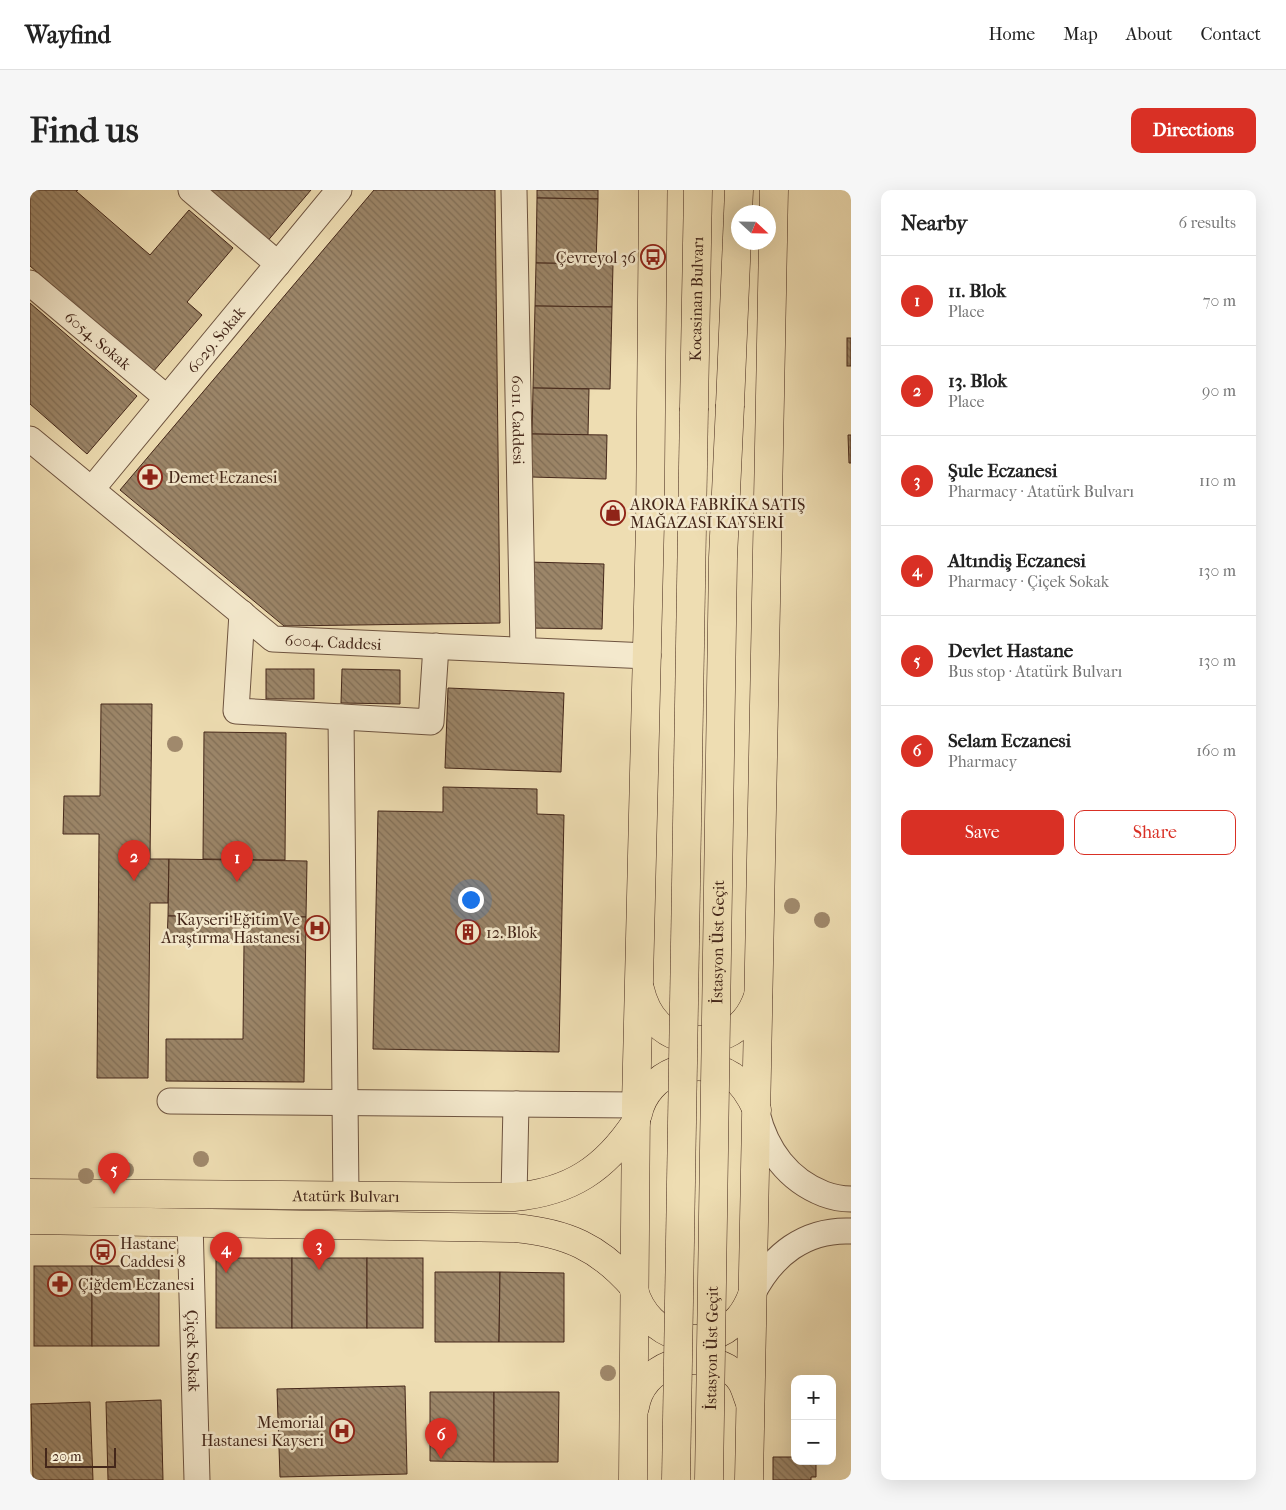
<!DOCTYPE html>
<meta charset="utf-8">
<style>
body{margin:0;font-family:"IM FELL French Canon",serif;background:#f6f6f6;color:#222}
.controls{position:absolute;right:15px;bottom:15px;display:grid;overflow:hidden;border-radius:10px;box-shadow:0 5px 20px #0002}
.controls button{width:45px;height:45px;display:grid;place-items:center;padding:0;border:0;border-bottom:1px solid #e0e0e0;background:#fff;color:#222;font:25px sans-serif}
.compass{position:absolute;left:701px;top:15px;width:45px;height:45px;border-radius:50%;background:#fff;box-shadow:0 5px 20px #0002;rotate:112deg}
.scale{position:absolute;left:15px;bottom:12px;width:71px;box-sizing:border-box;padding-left:5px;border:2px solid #44271a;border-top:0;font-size:14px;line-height:18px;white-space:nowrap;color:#44271a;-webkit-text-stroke:4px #f4e9cd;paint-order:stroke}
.you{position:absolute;left:440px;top:709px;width:18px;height:18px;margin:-12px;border:4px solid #fff;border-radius:50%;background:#1a73e8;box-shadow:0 0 0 8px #1a73e833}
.badge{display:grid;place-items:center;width:32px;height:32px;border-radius:50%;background:#d93025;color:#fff;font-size:16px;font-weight:700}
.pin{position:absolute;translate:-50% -41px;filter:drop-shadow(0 1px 2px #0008)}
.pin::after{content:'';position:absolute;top:26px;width:18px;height:15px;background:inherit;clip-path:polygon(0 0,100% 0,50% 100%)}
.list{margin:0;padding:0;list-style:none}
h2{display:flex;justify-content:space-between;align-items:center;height:65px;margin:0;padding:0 20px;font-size:21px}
h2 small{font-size:16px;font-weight:400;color:#767676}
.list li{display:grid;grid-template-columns:32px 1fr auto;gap:15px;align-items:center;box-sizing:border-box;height:90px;padding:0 20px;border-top:1px solid #e0e0e0}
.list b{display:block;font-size:19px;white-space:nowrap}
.list p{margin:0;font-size:16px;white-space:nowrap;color:#767676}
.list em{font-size:16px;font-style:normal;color:#767676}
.actions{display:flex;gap:10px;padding:15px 20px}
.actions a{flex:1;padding:11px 0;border:1px solid #d93025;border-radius:10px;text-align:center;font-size:18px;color:#d93025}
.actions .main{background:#d93025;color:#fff}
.map{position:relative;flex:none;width:821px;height:1290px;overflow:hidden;border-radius:10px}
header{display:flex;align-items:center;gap:30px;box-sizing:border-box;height:70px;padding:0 25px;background:#fff;border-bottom:1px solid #e0e0e0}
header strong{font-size:24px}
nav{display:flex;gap:28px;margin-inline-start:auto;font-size:18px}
.intro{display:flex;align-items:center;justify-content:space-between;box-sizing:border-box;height:120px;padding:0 30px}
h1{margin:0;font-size:35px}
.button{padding:12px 22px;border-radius:10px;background:#d93025;color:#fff;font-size:18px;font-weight:700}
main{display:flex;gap:30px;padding:0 30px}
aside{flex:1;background:#fff;border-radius:10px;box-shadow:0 5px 20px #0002}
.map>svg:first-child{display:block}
.building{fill:url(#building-back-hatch);stroke:#44271a}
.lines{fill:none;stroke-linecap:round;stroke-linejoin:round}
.minor-casing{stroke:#6e5440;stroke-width:27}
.primary-casing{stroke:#44271a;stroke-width:29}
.trunk-casing{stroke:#44271a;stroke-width:29}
.minor{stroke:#f4e9cd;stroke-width:25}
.primary{stroke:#eeddb2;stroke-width:28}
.trunk{stroke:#eeddb2;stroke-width:28}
.trunk-bridge-casing{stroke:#44271a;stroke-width:29;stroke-linecap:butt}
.trunk-bridge{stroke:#eeddb2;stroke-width:28}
.tree{fill:#a0896c}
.labels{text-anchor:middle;stroke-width:5;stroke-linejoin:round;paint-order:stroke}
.poi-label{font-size:16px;fill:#44271a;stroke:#f4e9cd;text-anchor:start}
.street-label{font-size:16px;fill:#44271a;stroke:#f4e9cd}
</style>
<header>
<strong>Wayfind</strong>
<nav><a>Home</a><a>Map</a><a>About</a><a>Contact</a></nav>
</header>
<div class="intro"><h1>Find us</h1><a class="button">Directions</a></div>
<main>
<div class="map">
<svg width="821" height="1290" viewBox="0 0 821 1290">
<defs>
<pattern id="building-back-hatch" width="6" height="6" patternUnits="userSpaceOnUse" patternTransform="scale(1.25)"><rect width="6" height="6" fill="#9c8669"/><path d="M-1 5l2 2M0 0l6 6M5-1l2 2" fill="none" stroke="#816e56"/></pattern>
</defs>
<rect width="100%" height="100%" fill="#eeddb2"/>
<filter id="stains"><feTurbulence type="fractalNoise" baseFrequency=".004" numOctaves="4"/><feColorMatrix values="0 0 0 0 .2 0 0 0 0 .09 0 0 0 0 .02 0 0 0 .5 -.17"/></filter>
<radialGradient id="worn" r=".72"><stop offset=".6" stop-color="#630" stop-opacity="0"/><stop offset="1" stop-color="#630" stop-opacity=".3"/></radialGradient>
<g class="building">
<path d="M0,0H48L46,1L120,65L159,20L203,58L157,112L172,125L123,182L0,76Z"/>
<path d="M172,0H281L235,54Z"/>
<path d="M344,0H465L470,433L254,436L90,300Z"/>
<path d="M507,0H568V9L507,8Z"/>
<path d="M507,8L568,9L566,74L506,73Z"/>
<path d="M506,73L583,74L582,117L505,116Z"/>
<path d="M0,113L107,206L57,264L0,214Z"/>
<path d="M505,116L582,117L580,199L503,198Z"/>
<rect x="817" y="148" width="4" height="28"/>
<path d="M503,198L559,199L558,245L502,244Z"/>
<path d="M502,244L577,245L576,289L501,287Z"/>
<path d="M818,245H821V273H819Z"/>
<path d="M499,372L574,374L572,439L497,438Z"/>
<rect x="236" y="479" width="48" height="30"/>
<path d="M312,479L370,480V514L311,513Z"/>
<path d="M418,498L534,503L531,582L415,578Z"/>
<path d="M71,514H122L120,669H139L138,713H120L118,888H67L69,644H33L34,606H70Z"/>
<path d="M174,542L256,543L255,670L173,669Z"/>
<path d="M413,597L507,599V624L534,625L529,862L343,859L348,621L413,622Z"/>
<path d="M139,669L277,671L276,727L138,726Z"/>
<path d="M138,726L276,727L274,892L136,891V849H213L214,753L137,752Z"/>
<rect x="186" y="1068" width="76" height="70"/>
<rect x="262" y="1068" width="75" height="70"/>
<rect x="337" y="1068" width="56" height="70"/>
<rect x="4" y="1076" width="58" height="80"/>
<rect x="62" y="1076" width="67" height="80"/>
<path d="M405,1082H470L469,1152H405Z"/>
<path d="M470,1082L534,1083V1152H469Z"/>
<path d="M375,1196L377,1284L250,1287L247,1199Z"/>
<path d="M400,1202H464V1272L400,1271Z"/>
<path d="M464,1202H529L528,1272H464Z"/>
<path d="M131,1210L133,1290H78L76,1212Z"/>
<path d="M60,1212L63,1290H3L1,1214Z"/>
<path d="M765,1260V1271H786V1287H781V1290H743V1267H765Z"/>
</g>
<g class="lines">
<defs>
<g id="minor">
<path d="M161,0L248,74"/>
<path id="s1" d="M484,0L493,460"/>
<path id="s2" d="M0,93L137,208"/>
<path id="s3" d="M0,249L243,449L618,466"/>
<path id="s4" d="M62,299L309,0"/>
<path d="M212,423L206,521L401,532L406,456"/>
<path d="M311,527L316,1006"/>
<path d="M140,911L606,915"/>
<path d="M727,923C736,960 758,990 794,1004C802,1007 812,1009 821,1009"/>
<path d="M484,1007L486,914"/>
<path id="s5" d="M160,1032L167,1290"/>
<path d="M722,1105C742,1065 775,1039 821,1041"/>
</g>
<g id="primary">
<path id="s6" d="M0,1003L484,1007C540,1002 575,979 606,932"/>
<path d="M0,1030L485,1038C537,1043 569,1057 604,1097"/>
</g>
<g id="trunk">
<path d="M700,215L709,0"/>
<path id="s7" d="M664,218L668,0"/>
<path d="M610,799C613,812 618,824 628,834C651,857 694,855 715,830C722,822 725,815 728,806"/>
<path d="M608,924C617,882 667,864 702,886C714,894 721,907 727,920"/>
<path d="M604,1100C617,1147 674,1167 709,1128C715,1121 719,1113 722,1105"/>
<path d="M605,1217C612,1175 663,1159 697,1178C702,1181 708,1186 711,1191C715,1197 717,1206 720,1213"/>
<path d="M603,1290L606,915L620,334L623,0"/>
<path d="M719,1290L744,0"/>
</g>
</defs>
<use href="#minor" class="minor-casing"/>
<use href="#primary" class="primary-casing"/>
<use href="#trunk" class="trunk-casing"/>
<use href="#minor" class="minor"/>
<use href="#primary" class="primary"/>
<use href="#trunk" class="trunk"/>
<defs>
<g id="trunk-bridge">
<path d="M646,1290L664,218"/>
<path id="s8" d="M679,1290L693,368L700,215"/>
</g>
</defs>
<use href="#trunk-bridge" class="trunk-bridge-casing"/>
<use href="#trunk-bridge" class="trunk-bridge"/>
</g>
<g class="tree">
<circle cx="145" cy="554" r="8"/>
<circle cx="762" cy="716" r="8"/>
<circle cx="792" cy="730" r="8"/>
<circle cx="171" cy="969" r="8"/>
<circle cx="96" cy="980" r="8"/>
<circle cx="56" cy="986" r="8"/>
<circle cx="578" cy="1183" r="8"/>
</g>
<defs>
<symbol id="bus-ring" viewBox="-11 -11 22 22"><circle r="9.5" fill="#f4e9cd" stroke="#8f2418" stroke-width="1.5"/><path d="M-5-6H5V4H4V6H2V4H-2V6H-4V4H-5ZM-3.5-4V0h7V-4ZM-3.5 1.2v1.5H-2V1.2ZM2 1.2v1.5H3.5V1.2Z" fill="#8f2418"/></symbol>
<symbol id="pharmacy-ring" viewBox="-11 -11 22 22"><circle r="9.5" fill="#f4e9cd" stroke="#8f2418" stroke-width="1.5"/><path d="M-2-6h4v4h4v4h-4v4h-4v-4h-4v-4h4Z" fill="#8f2418"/></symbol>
<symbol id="shop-ring" viewBox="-11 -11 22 22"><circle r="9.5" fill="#f4e9cd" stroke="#8f2418" stroke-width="1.5"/><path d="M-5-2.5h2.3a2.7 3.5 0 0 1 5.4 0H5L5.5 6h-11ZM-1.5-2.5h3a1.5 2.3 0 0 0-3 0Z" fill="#8f2418"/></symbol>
<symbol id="hospital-ring" viewBox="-11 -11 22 22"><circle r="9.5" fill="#f4e9cd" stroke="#8f2418" stroke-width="1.5"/><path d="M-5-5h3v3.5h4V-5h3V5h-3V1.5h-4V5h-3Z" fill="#8f2418"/></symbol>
<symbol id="building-ring" viewBox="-11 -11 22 22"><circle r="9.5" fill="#f4e9cd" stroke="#8f2418" stroke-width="1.5"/><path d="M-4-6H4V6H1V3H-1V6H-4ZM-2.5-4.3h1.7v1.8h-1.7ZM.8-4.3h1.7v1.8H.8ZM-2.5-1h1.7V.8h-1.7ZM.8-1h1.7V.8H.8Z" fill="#8f2418"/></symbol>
</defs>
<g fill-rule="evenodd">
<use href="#bus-ring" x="609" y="53" width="28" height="28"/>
<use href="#pharmacy-ring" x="106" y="273" width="28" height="28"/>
<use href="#shop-ring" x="569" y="309" width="28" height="28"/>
<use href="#hospital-ring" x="273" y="724" width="28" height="28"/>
<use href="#building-ring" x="424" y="728" width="28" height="28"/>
<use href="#bus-ring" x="59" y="1048" width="28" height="28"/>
<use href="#pharmacy-ring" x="16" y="1080" width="28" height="28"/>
<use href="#hospital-ring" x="298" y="1227" width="28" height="28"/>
</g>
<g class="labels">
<g class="poi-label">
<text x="606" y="73" text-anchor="end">Çevreyol 36</text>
<text x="138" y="293">Demet Eczanesi</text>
<text x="600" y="320">ARORA FABRİKA SATIŞ<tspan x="600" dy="18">MAĞAZASI KAYSERİ</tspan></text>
<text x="270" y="735" text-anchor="end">Kayseri Eğitim Ve<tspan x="270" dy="18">Araştırma Hastanesi</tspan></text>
<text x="456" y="748">12. Blok</text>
<text x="90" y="1059">Hastane<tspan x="90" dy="18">Caddesi 8</tspan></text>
<text x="48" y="1100">Çiğdem Eczanesi</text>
<text x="294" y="1238" text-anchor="end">Memorial<tspan x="294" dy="18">Hastanesi Kayseri</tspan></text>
</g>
<g class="street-label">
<text dy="6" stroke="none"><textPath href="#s7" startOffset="109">Kocasinan Bulvarı</textPath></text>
<text dy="6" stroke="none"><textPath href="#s4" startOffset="194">6029. Sokak</textPath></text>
<text dy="6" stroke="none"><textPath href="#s2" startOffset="89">6054. Sokak</textPath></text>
<text dy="6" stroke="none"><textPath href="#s1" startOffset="230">6011. Caddesi</textPath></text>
<text dy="6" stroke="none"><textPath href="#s3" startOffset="375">6004. Caddesi</textPath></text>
<text dy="6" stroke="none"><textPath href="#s8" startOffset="538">İstasyon Üst Geçit</textPath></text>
<text dy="6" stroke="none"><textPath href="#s6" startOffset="316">Atatürk Bulvarı</textPath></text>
<text dy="6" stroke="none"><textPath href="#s8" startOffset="132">İstasyon Üst Geçit</textPath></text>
<text dy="6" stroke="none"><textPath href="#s5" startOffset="129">Çiçek Sokak</textPath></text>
</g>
</g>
<rect width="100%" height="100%" filter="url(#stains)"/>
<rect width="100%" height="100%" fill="url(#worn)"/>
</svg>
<div class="controls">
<button>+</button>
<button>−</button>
</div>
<svg class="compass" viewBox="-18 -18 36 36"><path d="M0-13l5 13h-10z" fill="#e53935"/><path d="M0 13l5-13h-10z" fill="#767676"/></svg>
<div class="scale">20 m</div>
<div class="you"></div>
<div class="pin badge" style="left:207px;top:692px">1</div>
<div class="pin badge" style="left:104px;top:691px">2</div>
<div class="pin badge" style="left:289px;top:1080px">3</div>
<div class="pin badge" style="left:196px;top:1083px">4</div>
<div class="pin badge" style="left:84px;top:1004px">5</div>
<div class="pin badge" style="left:411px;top:1269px">6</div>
</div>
<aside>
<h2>Nearby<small>6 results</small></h2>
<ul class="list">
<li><span class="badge">1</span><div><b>11. Blok</b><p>Place</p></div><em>70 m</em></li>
<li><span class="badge">2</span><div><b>13. Blok</b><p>Place</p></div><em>90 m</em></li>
<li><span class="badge">3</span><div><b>Şule Eczanesi</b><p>Pharmacy · Atatürk Bulvarı</p></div><em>110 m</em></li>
<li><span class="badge">4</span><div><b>Altındiş Eczanesi</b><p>Pharmacy · Çiçek Sokak</p></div><em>130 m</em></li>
<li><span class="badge">5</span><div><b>Devlet Hastane</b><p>Bus stop · Atatürk Bulvarı</p></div><em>130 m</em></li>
<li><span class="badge">6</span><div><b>Selam Eczanesi</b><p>Pharmacy</p></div><em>160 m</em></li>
</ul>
<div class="actions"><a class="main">Save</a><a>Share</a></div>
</aside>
</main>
